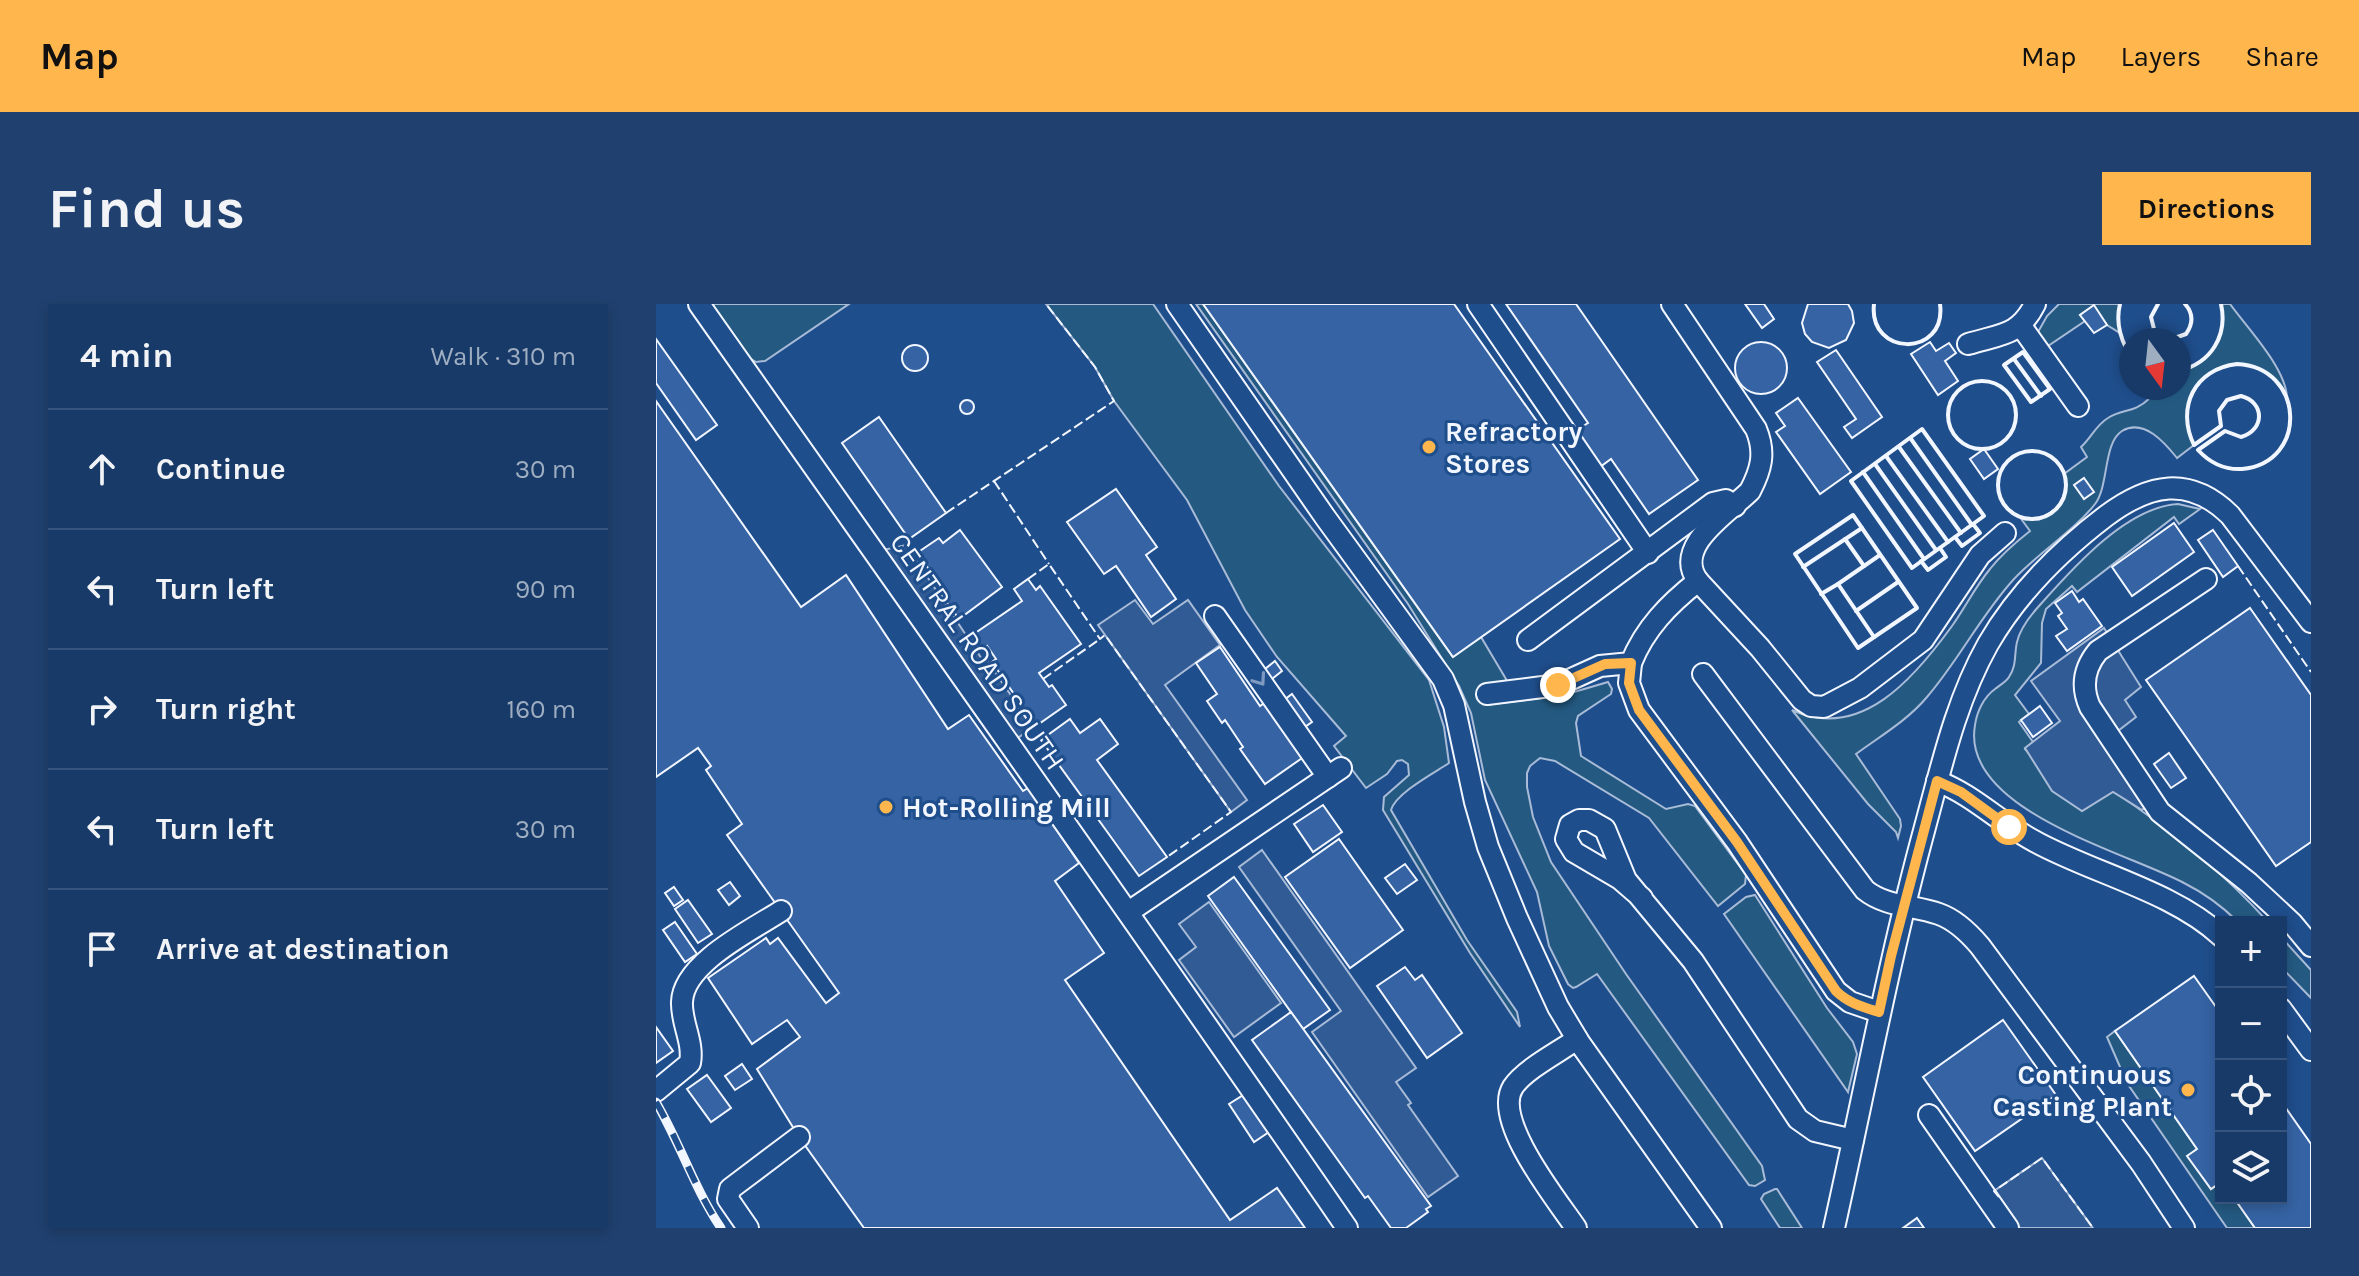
<!DOCTYPE html>
<meta charset="utf-8">
<style>
body{margin:0;font-family:Karla,sans-serif;background:#20416f;color:#f1f3f6}
.controls{position:absolute;right:24px;bottom:24px;display:grid;overflow:hidden;border-radius:0px;box-shadow:0 4px 12px #0003}
.controls button{width:72px;height:72px;display:grid;place-items:center;padding:0;border:0;border-bottom:2px solid #36547d;background:#173a69;color:#f1f3f6;font:40px sans-serif}
.compass{position:absolute;left:1463px;top:24px;width:72px;height:72px;border-radius:50%;background:#173a69;box-shadow:0 4px 12px #0003;rotate:165deg}
.stop{position:absolute;width:24px;height:24px;margin:-18px;border:6px solid #ffb74d;border-radius:50%;background:#fff}
.stop.end{background:#ffb74d;border-color:#fff;box-shadow:0 2px 8px #0008}
.list{margin:0;padding:0;list-style:none}
h2{display:flex;justify-content:space-between;align-items:center;height:104px;margin:0;padding:0 32px;font-size:34px}
h2 small{font-size:26px;font-weight:400;color:#9eadc0}
.list li{display:grid;grid-template-columns:52px 1fr auto;gap:24px;align-items:center;box-sizing:border-box;height:120px;padding:0 32px;border-top:2px solid #36547d}
.list b{display:block;font-size:30px;white-space:nowrap}
.list em{font-size:26px;font-style:normal;color:#9eadc0}
.icon{flex:none;width:44px;height:44px;fill:none;stroke:currentColor;stroke-width:2;stroke-linecap:round;stroke-linejoin:round}
.map{position:relative;flex:none;width:1655px;height:924px;overflow:hidden;border-radius:0px}
header{display:flex;align-items:center;gap:48px;box-sizing:border-box;height:112px;padding:0 40px;background:#ffb74d;color:#111}
header strong{font-size:38px}
nav{display:flex;gap:44px;margin-inline-start:auto;font-size:28px}
.intro{display:flex;align-items:center;justify-content:space-between;box-sizing:border-box;height:192px;padding:0 48px}
h1{margin:0;font-size:56px}
.button{padding:20px 36px;border-radius:0px;background:#ffb74d;color:#111;font-size:28px;font-weight:700}
main{display:flex;gap:48px;padding:0 48px}
aside{flex:1;background:#173a69;border-radius:0px;box-shadow:0 4px 12px #0003}
.map>svg:first-child{display:block}
.green{fill:#245a82;stroke:#a8bbd7;stroke-width:2}
.parking{fill:#305b95;stroke:#a8bbd7;stroke-width:2}
.building{fill:#3563a3;stroke:#f2f6ff;stroke-width:2}
.lines{fill:none;stroke-linecap:round;stroke-linejoin:round}
.minor-casing{stroke:#f2f6ff;stroke-width:24}
.minor{stroke:#1f4e8c;stroke-width:20}
.rail-casing{stroke:#f2f6ff;stroke-width:9}
.rail{stroke:#1f4e8c;stroke-width:6;stroke-dasharray:18;stroke-linecap:butt}
.fence{stroke:#f2f6ff;stroke-width:2;stroke-dasharray:10 4;stroke-linecap:butt}
.wall{stroke:#f2f6ff;stroke-width:4}
.oneway{stroke:#7e9ac0}
.route{stroke:#ffb74d;stroke-width:10}
.poi-dot{fill:#ffb74d;stroke:#1f4e8c;stroke-width:3}
.labels{text-anchor:middle;stroke-width:6;stroke-linejoin:round;paint-order:stroke}
.poi-label{font-size:28px;font-weight:bold;fill:#f2f6ff;stroke:#1f4e8c;text-anchor:start}
.street-label{font-size:28px;fill:#f2f6ff;stroke:#1f4e8c}
</style>
<header>
<strong>Map</strong>
<nav><a>Map</a><a>Layers</a><a>Share</a></nav>
</header>
<div class="intro"><h1>Find us</h1><a class="button">Directions</a></div>
<main>
<aside>
<h2>4 min<small>Walk · 310 m</small></h2>
<ul class="list">
<li><svg class="icon" aria-label="ahead" viewBox="0 0 24 24"><path d="M12 20V5M6 11l6-6 6 6"/></svg><div><b>Continue</b></div><em>30 m</em></li>
<li><svg class="icon" aria-label="left" viewBox="0 0 24 24"><path d="M17 20v-9H6M10 6l-5 5 5 5"/></svg><div><b>Turn left</b></div><em>90 m</em></li>
<li><svg class="icon" aria-label="right" viewBox="0 0 24 24"><path d="M7 20v-9h11M14 6l5 5-5 5"/></svg><div><b>Turn right</b></div><em>160 m</em></li>
<li><svg class="icon" aria-label="left" viewBox="0 0 24 24"><path d="M17 20v-9H6M10 6l-5 5 5 5"/></svg><div><b>Turn left</b></div><em>30 m</em></li>
<li><svg class="icon" aria-label="arrive" viewBox="0 0 24 24"><path d="M6 21V4h12l-3 4 3 4H6"/></svg><div><b>Arrive at destination</b></div></li>
</ul>
</aside>
<div class="map">
<svg width="1655" height="924" viewBox="0 0 1655 924">
<rect width="100%" height="100%" fill="#1f4e8c"/>
<g class="green">
<path d="M54,0H193L109,57L100,58L87,50Z"/>
<path d="M390,0H497L623,182L773,376L788,423L793,459C778,469 740,489 735,506L811,636L861,708L864,723L814,649L727,506L728,493L753,471L752,460L746,456L741,457L731,470L710,484L678,442L690,432L621,353L589,306L531,196L458,97L439,63Z"/>
<path d="M540,0H547L796,352L825,333L850,375V380L828,383L830,401L908,391L952,378L956,385L955,390L922,412L920,419L925,452L1010,505L1032,500L1039,502L1090,571L1089,580L1062,602L993,514L899,457L884,454L874,462L871,469V483L877,513L895,558L970,670L1106,862L1109,876L1099,882L1093,881L941,670L920,683L917,684L912,680L893,642L881,588L829,476L815,409L803,382L752,300Z"/>
<path d="M1403,0H1464L1462,10L1464,29L1451,21L1437,2L1424,11L1429,17L1389,44L1382,28L1391,12Z"/>
<path d="M1565,0H1574C1592,25 1629,63 1631,93C1596,26 1505,72 1538,141L1521,154C1509,139 1488,114 1466,127C1447,139 1453,182 1439,200C1419,226 1382,249 1358,275C1325,311 1303,356 1271,393C1252,416 1223,433 1200,450L1244,515L1245,522L1242,534L1240,528L1212,500L1136,406C1205,438 1259,373 1296,322C1309,304 1319,283 1334,265C1345,251 1360,238 1374,227L1363,212C1391,221 1415,199 1408,170L1431,153L1425,143C1435,134 1440,121 1452,114C1468,104 1477,110 1494,94L1495,84H1523V67C1555,59 1572,32 1565,0Z"/>
<path d="M1522,200L1544,205L1523,220L1518,213L1421,288L1416,282L1390,305L1386,319L1385,359L1359,391L1373,410L1363,418L1377,438L1369,445L1426,507L1457,487C1514,525 1566,567 1612,618H1582C1566,602 1548,589 1528,579C1470,548 1304,506 1319,421C1321,407 1328,393 1339,385C1344,381 1350,378 1353,373C1361,361 1358,351 1361,338C1364,325 1374,312 1383,302C1416,265 1470,203 1522,200Z"/>
<path d="M1099,591L1171,704L1197,738L1201,750L1192,788L1068,610L1090,593Z"/>
<path d="M1625,633L1655,666V694L1625,663Z"/>
<path d="M1459,727L1541,845L1532,852L1555,885L1565,878V894H1578L1599,924H1571L1471,779L1451,733Z"/>
<path d="M1119,885H1121L1146,924H1124L1105,895L1108,890Z"/>
</g>
<g class="parking">
<path d="M250,241L326,355L329,354L377,423L352,441L218,248Z"/>
<path d="M479,296L497,320L532,296L564,341L509,381L591,496L575,508L442,321Z"/>
<path d="M1448,324L1485,383L1469,396L1480,413L1449,437L1492,501L1486,506L1457,488L1426,507L1396,487L1369,444L1404,417L1375,377Z"/>
<path d="M606,546L760,764L740,778L755,799L752,801L802,872L772,893L656,728L685,707L583,563Z"/>
<path d="M553,598L625,699L578,733L523,656L540,643L523,620Z"/>
<path d="M1386,854L1437,924H1364L1338,887Z"/>
</g>
<g class="building">
<path d="M547,0H798L964,235L797,353Z"/>
<path d="M850,0H920L1042,176L993,210L955,155L944,163L919,127L932,119Z"/>
<path d="M1089,0H1108L1118,15L1106,24Z"/>
<path d="M1152,0H1192L1196,7L1198,19L1190,36L1173,44L1156,38L1149,30L1146,19Z"/>
<path d="M1438,1L1451,21L1438,29L1424,11Z"/>
<path d="M0,35L61,121L40,136L0,79Z"/>
<circle cx="1105" cy="64" r="26"/>
<path d="M1274,38L1280,47L1293,39L1300,49L1289,57L1302,77L1282,91L1255,50Z"/>
<circle cx="259" cy="54" r="13"/>
<path d="M1180,46L1226,113L1196,134L1188,123L1200,115L1161,58Z"/>
<path d="M1142,94L1195,168L1164,190L1120,128L1129,122L1120,109Z"/>
<circle cx="311" cy="103" r="7"/>
<path d="M0,97L145,303L190,271L292,425L313,411L367,487L372,484L423,559L399,577L448,649L409,676L574,916L621,884L649,924H208L143,833L101,765L144,733L131,716L96,740L52,674L110,634L114,640L122,634L170,699L183,689L71,531L86,520L50,466L55,462L42,444L0,473Z"/>
<path d="M223,113L290,209L253,235L186,139Z"/>
<path d="M1328,145L1342,165L1328,175L1314,155Z"/>
<path d="M1428,174L1438,188L1428,195L1418,181Z"/>
<path d="M460,185L501,243L490,251L520,295L495,313L460,262L448,270L411,218Z"/>
<path d="M1518,219L1538,248L1476,292L1456,263Z"/>
<path d="M304,226L346,283L303,315L286,292L290,289L261,249L283,234L287,239Z"/>
<path d="M1557,226L1582,262L1567,273L1542,236Z"/>
<path d="M372,275L380,286L384,282L425,340L383,369L393,383L396,381L410,401L377,424L359,398L362,396L336,358L340,355L331,342L322,348L312,334L366,297L358,285Z"/>
<path d="M1416,287L1423,298L1427,295L1446,322L1411,347L1400,332L1411,325L1402,312L1406,309L1399,299Z"/>
<path d="M1594,304L1655,391V538L1620,562L1490,376Z"/>
<path d="M564,343L604,402L611,397L649,452L609,480L584,445L587,443L569,416L566,419L551,397L561,390L540,359Z"/>
<path d="M619,357L626,367L612,378L604,369Z"/>
<path d="M636,390L656,418L643,427L624,399Z"/>
<path d="M1384,402L1396,419L1377,433L1365,416Z"/>
<path d="M414,415L424,429L444,415L462,440L441,456L511,553L483,572L385,436Z"/>
<path d="M1513,449L1530,474L1515,484L1498,460Z"/>
<path d="M667,501L686,528L657,548L638,520Z"/>
<path d="M683,535L747,626L694,664L629,573Z"/>
<path d="M749,560L761,576L741,590L729,574Z"/>
<path d="M578,573L674,706L647,725L552,592Z"/>
<path d="M74,578L84,592L73,601L62,586Z"/>
<path d="M18,583L27,596L18,602L9,589Z"/>
<path d="M32,596L56,630L42,639L19,605Z"/>
<path d="M19,618L41,650L29,658L7,626Z"/>
<path d="M749,663L759,676L766,671L806,729L771,754L721,682Z"/>
<path d="M1538,672L1565,710V878L1555,885L1531,852L1541,845L1459,727Z"/>
<path d="M635,708L775,902L770,905L772,908L750,924H735L712,892L709,894L596,736Z"/>
<path d="M1347,716L1400,791L1319,847L1267,773Z"/>
<path d="M0,723L17,747L0,759Z"/>
<path d="M86,760L96,775L79,786L69,772Z"/>
<path d="M51,771L75,804L55,818L31,785Z"/>
<path d="M589,790L613,828L598,838L573,800Z"/>
<path d="M1625,797L1655,840V924H1599L1578,894H1625Z"/>
<path d="M1261,914L1268,924H1247Z"/>
</g>
<g class="lines">
<defs>
<g id="minor">
<path d="M43,0C260,308 478,614 691,924"/>
<path d="M521,0L669,213L787,375L798,401L819,498L832,543L861,614L902,703L923,738L1055,924"/>
<path d="M822,0L992,249"/>
<path d="M1365,22L1422,102"/>
<path d="M1312,40C1345,30 1363,32 1379,0"/>
<path d="M1550,275L1442,347C1428,364 1425,383 1434,403L1504,508L1593,579L1636,619L1655,642"/>
<path d="M1042,277L1104,344L1146,396L1155,402L1168,403L1204,384L1267,336L1324,251L1349,229"/>
<path d="M559,312L672,473"/>
<path d="M872,336L1057,199L1070,196L1079,202"/>
<path d="M975,359L973,379L983,406L1081,538L1180,687L1194,698L1223,708"/>
<path d="M1047,370L1209,586C1230,603 1258,601 1283,610C1300,616 1313,629 1324,642L1485,859L1528,924"/>
<path d="M831,390L902,381L944,362L975,359C989,324 1013,300 1042,277C1016,242 1073,208 1094,187C1105,166 1110,149 1100,125L1016,0"/>
<path d="M1281,477C1318,491 1345,520 1380,538C1437,569 1518,588 1565,632"/>
<path d="M986,594L964,575L918,548L910,535L914,521L923,516H933L949,525L970,576L1037,657L1142,815L1159,827L1197,836"/>
<path d="M474,607L685,464"/>
<path d="M1625,705L1655,746"/>
<path d="M0,787L34,759C38,738 25,719 26,698C27,659 96,626 125,607"/>
<path d="M1273,811L1352,924"/>
<path d="M92,924L72,895L74,885L143,833"/>
<path d="M920,924C901,896 836,816 857,783C869,765 903,748 921,735"/>
<path d="M1178,924C1208,790 1233,655 1269,523C1286,460 1300,397 1332,340C1361,290 1404,247 1450,212C1493,180 1533,171 1574,211L1655,318"/>
</g>
</defs>
<use href="#minor" class="minor-casing"/>
<use href="#minor" class="minor"/>
<defs>
<path id="rail" d="M0,798C24,839 38,884 65,924"/>
</defs>
<use href="#rail" class="rail-casing"/>
<use href="#rail" class="rail"/>
<g class="fence">
<path d="M338,177L393,260"/>
<path d="M290,209L458,97L439,63L390,0"/>
<path d="M1582,262L1655,368"/>
<path d="M372,275L393,260L444,335L449,331L575,508L511,553"/>
<path d="M387,375L444,335"/>
<path d="M1343,893L1338,887L1386,854L1437,924"/>
</g>
<g class="wall">
<path d="M1218,0C1212,53 1291,54 1284,0"/>
<path d="M1464,0C1460,16 1463,30 1470,44L1475,41"/>
<path d="M1482,36L1498,25L1495,13L1502,0"/>
<path d="M1493,36L1501,30L1513,36L1530,30C1537,20 1538,10 1529,0"/>
<path d="M1367,48L1394,85L1375,98L1348,61Z"/>
<path d="M1475,49V50"/>
<path d="M1358,55L1385,92"/>
<path d="M1581,60C1649,63 1653,159 1586,165C1569,166 1554,159 1542,146L1569,127L1585,133C1609,126 1609,98 1585,92L1571,96L1563,107L1565,122L1538,141C1520,104 1538,65 1581,60Z"/>
<path d="M1523,67C1555,59 1572,32 1565,0"/>
<circle cx="1326" cy="111" r="34"/>
<path d="M1266,125L1328,212L1256,264L1195,177Z"/>
<path d="M1255,135L1316,221"/>
<path d="M1243,143L1305,229"/>
<circle cx="1376" cy="181" r="34"/>
<path d="M1230,152L1292,238"/>
<path d="M1219,160L1280,246"/>
<path d="M1207,168L1268,255"/>
<path d="M1197,211L1261,304L1202,344L1139,250Z"/>
<path d="M1299,233L1306,242L1324,229L1317,220"/>
<path d="M1189,235L1208,262"/>
<path d="M1265,257L1272,266L1290,253L1284,244"/>
<path d="M1147,263L1206,224"/>
<path d="M1182,280L1224,251"/>
<path d="M1165,290L1182,280L1218,333"/>
<path d="M1200,307L1242,278"/>
</g>
</g>
<defs><path id="oneway-chevron" d="M-2-3.5L2.5 0L-2 3.5" fill="none" stroke-width="1.6" stroke-linecap="round" stroke-linejoin="round" transform="scale(2)"/></defs>
<use class="oneway" href="#oneway-chevron" transform="translate(604 376) rotate(55)"/>
<g class="lines">
<path class="route" d="M902,381L949,360L975,359L973,379L983,406L1081,538L1180,687C1192,699 1207,703 1223,708L1235,652L1281,477L1305,488L1353,523"/>
</g>
<g class="poi-dot">
<circle cx="773" cy="143" r="8"/>
<circle cx="230" cy="503" r="8"/>
<circle cx="1532" cy="786" r="8"/>
</g>
<g class="labels">
<g class="poi-label">
<text x="789" y="137">Refractory<tspan x="789" dy="32">Stores</tspan></text>
<text x="246" y="513">Hot-Rolling Mill</text>
<text x="1516" y="780" text-anchor="end">Continuous<tspan x="1516" dy="32">Casting Plant</tspan></text>
</g>
<g class="street-label">
<text transform="translate(322 347) rotate(55)" y="10">CENTRAL ROAD SOUTH</text>
</g>
</g>
</svg>
<div class="controls">
<button>+</button>
<button>−</button>
<button><svg class="icon" aria-label="locate" viewBox="0 0 24 24"><circle cx="12" cy="12" r="6"/><path d="M12 2v4M12 18v4M2 12h4M18 12h4"/></svg></button>
<button><svg class="icon" aria-label="layers" viewBox="0 0 24 24"><path d="M12 4l9 5-9 5-9-5zM3 14l9 5 9-5"/></svg></button>
</div>
<svg class="compass" viewBox="-18 -18 36 36"><path d="M0-13l5 13h-10z" fill="#e53935"/><path d="M0 13l5-13h-10z" fill="#9eadc0"/></svg>
<div class="stop" style="left:1353px;top:523px"></div>
<div class="stop end" style="left:902px;top:381px"></div>
</div>
</main>
